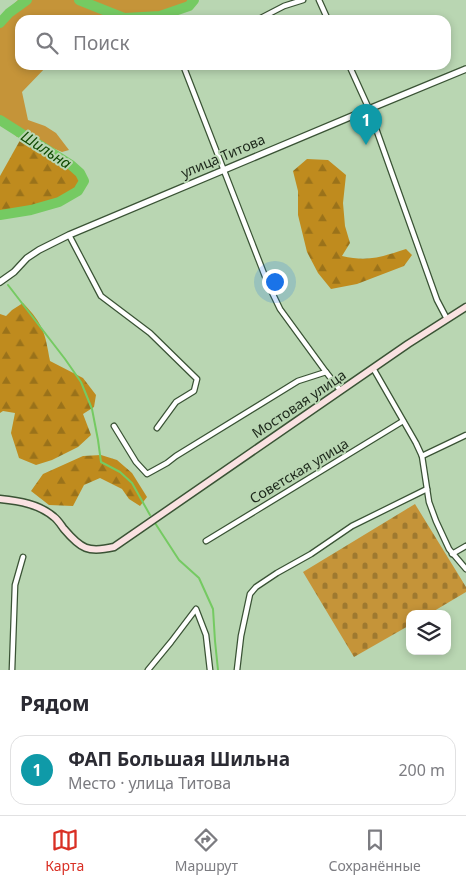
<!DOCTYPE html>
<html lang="ru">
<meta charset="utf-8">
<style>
body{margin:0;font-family:"Noto Sans",sans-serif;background:#f2f2f3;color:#2b2b33}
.controls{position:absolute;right:15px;bottom:15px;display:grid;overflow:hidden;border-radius:10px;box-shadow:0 2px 8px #0003}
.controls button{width:45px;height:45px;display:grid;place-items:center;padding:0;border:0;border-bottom:1px solid #e1e1e2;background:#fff;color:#2b2b33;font:25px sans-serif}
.you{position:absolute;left:274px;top:281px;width:18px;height:18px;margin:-12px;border:4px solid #fff;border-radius:50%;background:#1a73e8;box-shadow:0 0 0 8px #1a73e833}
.badge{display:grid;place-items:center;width:32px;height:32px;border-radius:50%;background:#d93025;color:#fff;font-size:16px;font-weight:700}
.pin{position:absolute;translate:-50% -41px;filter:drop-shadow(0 1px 2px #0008)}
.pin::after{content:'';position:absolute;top:26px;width:18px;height:15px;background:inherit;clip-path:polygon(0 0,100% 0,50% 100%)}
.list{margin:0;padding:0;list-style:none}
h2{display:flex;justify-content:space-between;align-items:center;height:65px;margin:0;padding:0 20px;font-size:21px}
h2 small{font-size:16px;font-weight:400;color:#7c7c81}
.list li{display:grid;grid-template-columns:32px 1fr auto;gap:15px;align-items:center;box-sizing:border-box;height:70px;margin:0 10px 10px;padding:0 10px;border:1px solid #e1e1e2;border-radius:15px}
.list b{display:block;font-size:19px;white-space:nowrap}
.list p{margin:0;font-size:16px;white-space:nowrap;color:#7c7c81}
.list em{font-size:16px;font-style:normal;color:#7c7c81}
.icon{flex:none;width:28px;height:28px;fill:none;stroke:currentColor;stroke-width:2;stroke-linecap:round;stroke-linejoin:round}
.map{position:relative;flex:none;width:466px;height:670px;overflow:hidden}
.search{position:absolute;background:#fff;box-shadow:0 2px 8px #0003;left:15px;right:15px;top:15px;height:55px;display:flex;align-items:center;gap:12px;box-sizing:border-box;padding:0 18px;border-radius:15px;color:#7c7c81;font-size:19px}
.sheet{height:145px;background:#fff}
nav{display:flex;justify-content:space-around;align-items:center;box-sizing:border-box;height:70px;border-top:1px solid #e1e1e2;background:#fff;font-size:14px;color:#7c7c81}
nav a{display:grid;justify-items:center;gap:2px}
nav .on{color:#d93025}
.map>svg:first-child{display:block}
.grass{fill:#c59439}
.forest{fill:url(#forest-firs)}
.cemetery{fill:url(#cemetery-stones)}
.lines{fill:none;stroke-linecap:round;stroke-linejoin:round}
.stream{stroke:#75ca62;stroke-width:2}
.river{stroke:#75ca62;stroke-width:10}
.minor-casing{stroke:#3a5335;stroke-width:7}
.tertiary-casing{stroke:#3a5335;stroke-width:8}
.secondary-casing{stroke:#3a5335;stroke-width:9}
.minor{stroke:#fff;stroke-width:4.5}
.tertiary{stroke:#fff;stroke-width:5.5}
.secondary{stroke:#fae2e2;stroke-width:6}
.labels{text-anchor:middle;stroke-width:4;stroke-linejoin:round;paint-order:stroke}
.street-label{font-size:14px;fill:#1c271a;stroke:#b9d6b2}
.water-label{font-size:15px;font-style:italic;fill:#0f4900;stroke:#b9d6b2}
</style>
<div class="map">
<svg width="466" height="670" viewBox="0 0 466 670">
<defs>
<pattern id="forest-firs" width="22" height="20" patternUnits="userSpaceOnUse" patternTransform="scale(1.25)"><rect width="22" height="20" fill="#bf8b1e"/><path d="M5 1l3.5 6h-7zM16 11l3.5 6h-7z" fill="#9a721a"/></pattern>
<pattern id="cemetery-stones" width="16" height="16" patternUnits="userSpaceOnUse" patternTransform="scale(1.25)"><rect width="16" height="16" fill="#c59439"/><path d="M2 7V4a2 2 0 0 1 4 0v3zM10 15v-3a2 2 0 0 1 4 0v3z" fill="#9f792f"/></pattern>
</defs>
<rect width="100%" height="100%" fill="#b9d6b2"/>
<path class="grass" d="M18,0H188L184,8L155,16L127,13L120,20H88L77,17L76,20H20V65H48L22,92L28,120L45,126L56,133L69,150L62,152L23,135L17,137L0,118V18Z"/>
<g class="forest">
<path d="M23,135L71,165L80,173L84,181L78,191L59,202L31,210L0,215V176Z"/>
<path d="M307,159L328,160L346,175L343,203L345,226L350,243L342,256C368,262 381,257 406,249L412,255L404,266L357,284L331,289L318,273L307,252L298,215V191L293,171Z"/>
<path d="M23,303C44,325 45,333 50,361L83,378L96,395L94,407L83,414L91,435L78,447L52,460L36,465L19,458L11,433L15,413L3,411L0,413V314L6,316L12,310Z"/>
<path d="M101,455L117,460L132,473L147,497L140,506L129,499L122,489L100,478L84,485L73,506L49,505L31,491L43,474L83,456Z"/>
</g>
<path class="cemetery" d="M415,504L466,587V592L429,614H410V625L354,657L303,572Z"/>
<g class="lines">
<g class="stream">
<path d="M8,285L65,359L81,382L92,409L98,440L101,462L120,472L132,483L150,515"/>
<path d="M155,523L179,560L199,578L213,609L215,641L218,670"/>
</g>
<g class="river">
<path d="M79,0L124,18L160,16L189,6L194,0"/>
<path d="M0,23L9,13L27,0"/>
<path d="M0,120L71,165L80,173L84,181L78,191L59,202L31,210L0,215"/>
</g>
<defs>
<g id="minor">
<path d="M319,0L328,20"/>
<path d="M257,20L284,6L303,0"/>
<path d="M183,65L268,284L280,309L326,372L340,390"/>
<path d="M349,65L369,109L437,300L447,319"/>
<path d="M69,235L101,296L150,333L197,379L194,391L176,402L157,428"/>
<path d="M373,368L416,443L422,456L429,502L436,521L449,549L466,569"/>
<path d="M114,426L136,462L147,474L167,463L176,456L298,381L326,372"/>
<path d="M422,456L466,435"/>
<path d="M206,541L403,421"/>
<path d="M452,554L466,546"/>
<path d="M12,670L15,585L23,557"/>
<path d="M148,670L171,642L196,609L206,635L210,670"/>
<path d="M237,670L241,636L250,594L256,587L277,573L311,554L352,526L427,489"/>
</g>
<path id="tertiary" d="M0,282L14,272L27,258L39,250L69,235L369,109L466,69"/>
<path id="secondary" d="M0,499C19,501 39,504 54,517C58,520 61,525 64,529C81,549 88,553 114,547L408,344L466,307"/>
</defs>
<use href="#minor" class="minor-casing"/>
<use href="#tertiary" class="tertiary-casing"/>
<use href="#secondary" class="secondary-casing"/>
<use href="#minor" class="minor"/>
<use href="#tertiary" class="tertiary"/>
<use href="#secondary" class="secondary"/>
</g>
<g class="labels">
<g class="street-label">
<text transform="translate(223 156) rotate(-23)" y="5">улица Титова</text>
<text transform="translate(299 404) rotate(-34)" y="5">Мостовая улица</text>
<text transform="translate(299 471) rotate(-31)" y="5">Советская улица</text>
</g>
<g class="water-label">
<text transform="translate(46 150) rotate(33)" y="5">Шильна</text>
</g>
</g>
</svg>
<div class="controls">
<button><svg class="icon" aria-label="layers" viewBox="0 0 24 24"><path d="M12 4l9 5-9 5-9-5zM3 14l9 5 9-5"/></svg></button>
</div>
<div class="you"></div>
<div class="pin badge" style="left:366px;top:145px;background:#0f9aa8">1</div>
<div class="search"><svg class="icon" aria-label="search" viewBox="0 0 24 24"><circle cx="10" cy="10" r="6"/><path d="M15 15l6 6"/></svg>Поиск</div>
</div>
<section class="sheet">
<h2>Рядом<small></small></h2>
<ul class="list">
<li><span class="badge" style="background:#0f9aa8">1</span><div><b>ФАП Большая Шильна</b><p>Место · улица Титова</p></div><em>200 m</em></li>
</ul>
</section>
<nav>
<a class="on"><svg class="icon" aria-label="map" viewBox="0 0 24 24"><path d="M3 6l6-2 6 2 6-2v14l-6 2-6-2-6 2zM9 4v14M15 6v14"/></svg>Карта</a>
<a><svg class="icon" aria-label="directions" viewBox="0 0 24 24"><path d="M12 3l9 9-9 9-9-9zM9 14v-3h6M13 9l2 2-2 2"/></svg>Маршрут</a>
<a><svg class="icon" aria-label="saved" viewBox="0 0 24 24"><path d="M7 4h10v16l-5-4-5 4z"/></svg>Сохранённые</a>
</nav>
